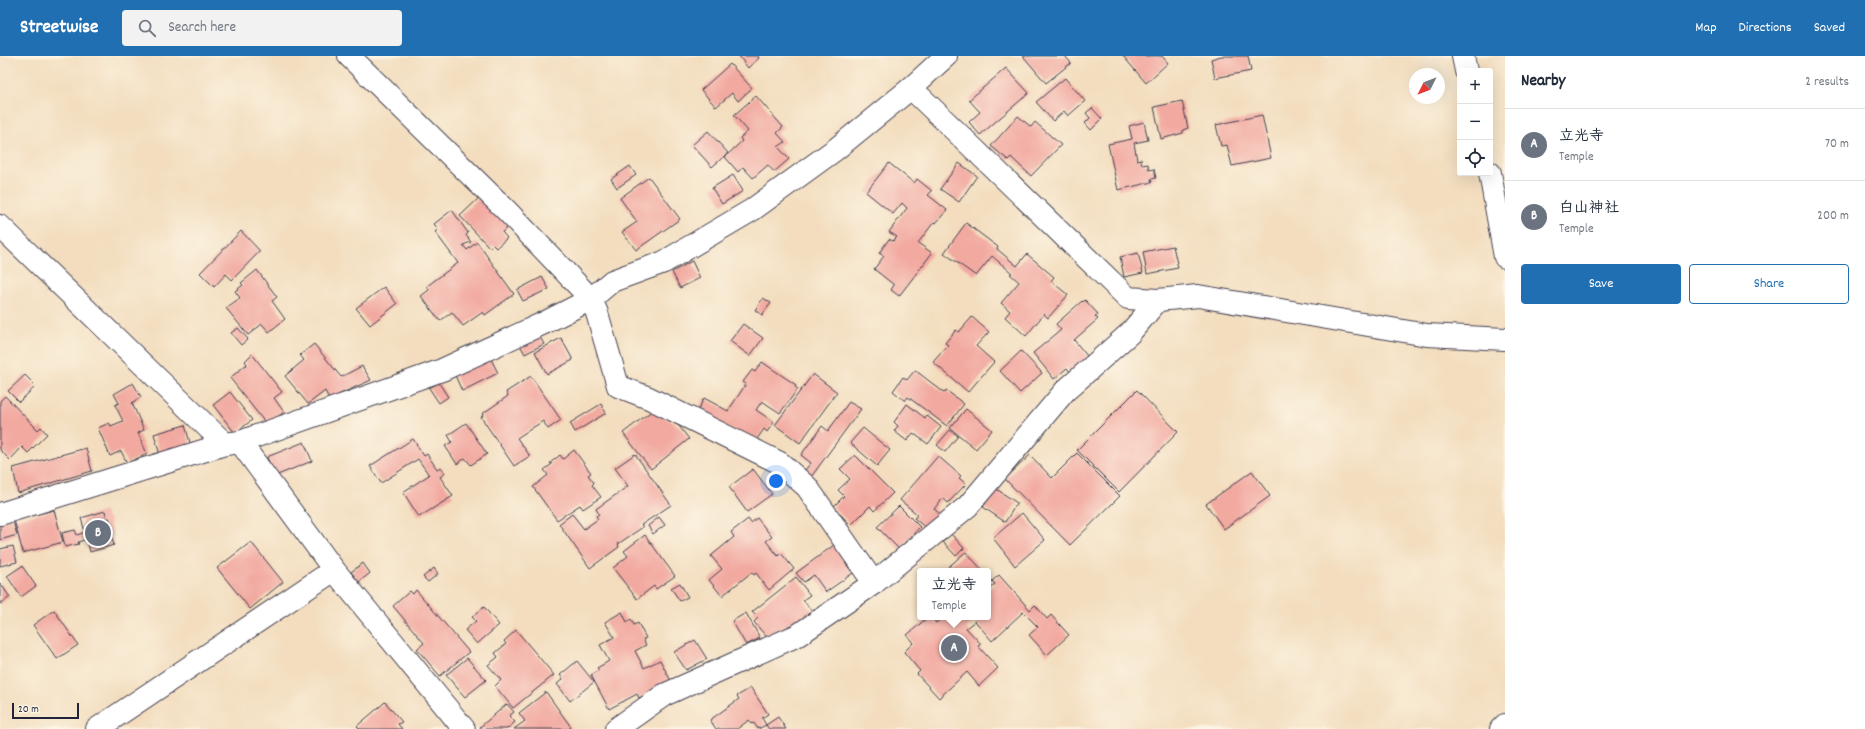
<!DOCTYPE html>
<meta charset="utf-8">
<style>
body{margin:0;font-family:Dekko,"Klee One",sans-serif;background:#f2f2f3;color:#1f2937}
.controls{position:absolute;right:12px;top:12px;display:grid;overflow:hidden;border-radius:4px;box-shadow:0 4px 16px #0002}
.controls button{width:36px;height:36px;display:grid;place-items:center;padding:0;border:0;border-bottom:1px solid #e0e1e3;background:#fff;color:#1f2937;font:20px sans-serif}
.compass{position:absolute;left:1409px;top:12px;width:36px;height:36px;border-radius:50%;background:#fff;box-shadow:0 4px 16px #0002;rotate:228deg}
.scale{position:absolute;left:12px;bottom:10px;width:67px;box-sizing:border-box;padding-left:4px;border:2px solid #22223b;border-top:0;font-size:11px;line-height:14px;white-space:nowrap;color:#22223b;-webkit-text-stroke:3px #fcf5e5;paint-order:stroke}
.you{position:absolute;left:776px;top:425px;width:14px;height:14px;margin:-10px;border:3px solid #fff;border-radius:50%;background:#1a73e8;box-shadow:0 0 0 6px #1a73e833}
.badge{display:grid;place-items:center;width:26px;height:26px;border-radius:50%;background:#1f6fb2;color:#fff;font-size:13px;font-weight:700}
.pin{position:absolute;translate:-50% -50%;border:2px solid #fff;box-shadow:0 1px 4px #0006}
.popup{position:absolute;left:917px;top:512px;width:74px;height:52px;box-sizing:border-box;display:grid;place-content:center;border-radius:4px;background:#fff;filter:drop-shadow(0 1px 3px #0005);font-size:13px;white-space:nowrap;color:#747a83}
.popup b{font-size:15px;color:#1f2937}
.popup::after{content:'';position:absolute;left:50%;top:100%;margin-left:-8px;border:8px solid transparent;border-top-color:#fff}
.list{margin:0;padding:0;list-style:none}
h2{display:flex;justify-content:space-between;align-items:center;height:52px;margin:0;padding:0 16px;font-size:17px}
h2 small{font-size:13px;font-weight:400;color:#747a83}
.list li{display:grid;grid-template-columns:26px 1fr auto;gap:12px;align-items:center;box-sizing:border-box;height:72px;padding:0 16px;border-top:1px solid #e0e1e3}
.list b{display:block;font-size:15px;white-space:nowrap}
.list p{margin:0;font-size:13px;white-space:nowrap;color:#747a83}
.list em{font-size:13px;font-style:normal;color:#747a83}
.actions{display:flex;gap:8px;padding:12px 16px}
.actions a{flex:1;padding:9px 0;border:1px solid #1f6fb2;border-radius:4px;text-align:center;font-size:14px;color:#1f6fb2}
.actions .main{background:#1f6fb2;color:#fff}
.icon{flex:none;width:22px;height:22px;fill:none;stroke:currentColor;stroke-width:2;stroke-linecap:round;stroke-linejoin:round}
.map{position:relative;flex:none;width:1505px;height:673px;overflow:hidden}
header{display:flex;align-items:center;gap:24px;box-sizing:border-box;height:56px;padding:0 20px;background:#1f6fb2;color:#fff}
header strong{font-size:19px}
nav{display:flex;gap:22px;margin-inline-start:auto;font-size:14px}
.search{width:280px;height:36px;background:#f2f2f3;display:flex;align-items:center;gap:10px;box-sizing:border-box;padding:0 14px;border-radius:4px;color:#747a83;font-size:15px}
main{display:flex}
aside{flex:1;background:#fff}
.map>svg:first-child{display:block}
.building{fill:#f2a9a0}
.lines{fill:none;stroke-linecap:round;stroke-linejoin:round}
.street-casing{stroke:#413e4f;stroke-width:24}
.street{stroke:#fff;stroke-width:22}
</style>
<header>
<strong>Streetwise</strong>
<div class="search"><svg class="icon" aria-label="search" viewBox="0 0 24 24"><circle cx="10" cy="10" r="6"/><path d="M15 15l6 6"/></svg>Search here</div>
<nav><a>Map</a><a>Directions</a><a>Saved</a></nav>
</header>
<main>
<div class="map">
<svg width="1505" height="673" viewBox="0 0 1505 673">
<rect width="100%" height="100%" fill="#fcf5e5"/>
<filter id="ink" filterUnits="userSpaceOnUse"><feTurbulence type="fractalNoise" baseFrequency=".025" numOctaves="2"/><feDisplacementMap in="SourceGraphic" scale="8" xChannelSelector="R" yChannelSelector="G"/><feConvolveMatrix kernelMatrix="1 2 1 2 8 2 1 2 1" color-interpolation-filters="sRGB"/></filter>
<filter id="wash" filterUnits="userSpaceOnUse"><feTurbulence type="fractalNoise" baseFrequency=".012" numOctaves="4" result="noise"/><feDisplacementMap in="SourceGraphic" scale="16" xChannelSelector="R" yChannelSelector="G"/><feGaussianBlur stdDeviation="0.9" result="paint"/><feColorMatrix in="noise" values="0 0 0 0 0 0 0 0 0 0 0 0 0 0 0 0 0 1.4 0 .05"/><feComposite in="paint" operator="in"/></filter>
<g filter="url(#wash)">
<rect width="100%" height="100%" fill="#f3ddbe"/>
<g id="blocks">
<g class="building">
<path d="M739,0H758L759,2L748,12Z"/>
<path d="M1023,0H1065L1071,7L1046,27Z"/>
<path d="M1123,0H1162L1168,7L1146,27Z"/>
<path d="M1221,0H1248L1251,15L1215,22L1211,3Z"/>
<path d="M730,8L752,32L738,45L732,37L716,51L701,34Z"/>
<path d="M1006,12L1029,37L980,79L969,66L980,56L969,44Z"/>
<path d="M1065,22L1085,45L1068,60L1064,55L1053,65L1036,46Z"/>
<path d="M756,40L783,71L777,77L785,86L778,91L789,103L774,116L768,109L753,122L743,111L738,116L725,101L742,85L740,82L748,75L734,59Z"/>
<path d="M1182,45L1188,72L1183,74V77L1161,83L1154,51Z"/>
<path d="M1092,52L1102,63L1091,74L1085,67L1090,62L1086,57Z"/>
<path d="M1262,59L1271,102L1232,110L1227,89L1221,90L1216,69Z"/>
<path d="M1018,60L1031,71L1035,66L1061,89L1031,120L1011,101L1008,104L991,90Z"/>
<path d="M1144,66L1148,84L1134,87L1137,104L1141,103L1142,109L1148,108L1149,114L1154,113L1156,122L1151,123L1152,126L1118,134L1108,88L1132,83L1129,70Z"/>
<path d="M708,75L728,97L712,111L692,89Z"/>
<path d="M889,107L914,127L917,123L932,135L928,139L947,154L936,167L934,166L918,187L932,197L899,240L891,234L894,229L874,213L884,200L879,197L889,183L893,185L897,181L889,176L907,152L902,147L893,158L866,136Z"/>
<path d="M959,107L977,120L959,146L940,133Z"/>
<path d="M630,110L636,119L617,132L611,123Z"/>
<path d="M733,119L743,135L722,148L712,132Z"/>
<path d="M649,121L680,163L636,194L622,176L637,166L620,142Z"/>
<path d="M481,140L509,170L502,176L507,182L496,192L493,189L490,192L460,160Z"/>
<path d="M452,154L468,177L466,179L471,186L463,189L467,194L477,186L514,238L485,259L483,256L463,270L452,256L440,265L421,240L429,234L427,230L458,207L435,176L438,173L434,168Z"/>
<path d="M966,167L998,191L997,193L1017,210L1027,198L1054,221L1051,225L1068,239L1048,262L1044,258L1026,280L1005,261L1010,255L1001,247L1019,226L1010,218L1012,217L992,200L976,220L944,197Z"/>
<path d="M241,175L260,195L232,224L226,218L214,231L200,217Z"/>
<path d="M1173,190L1178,212L1147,218L1143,196Z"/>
<path d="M1138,197L1143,217L1124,221L1120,201Z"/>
<path d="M692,205L700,222L680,232L672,216Z"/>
<path d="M257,214L277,241L272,245L285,263L269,276L262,268L248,279L226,252L240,242L235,235L243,229L241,227Z"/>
<path d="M542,221L549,233L523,245L517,234Z"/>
<path d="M384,231L397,248L370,269L356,252Z"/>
<path d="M763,242L771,247L762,259L755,254Z"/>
<path d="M1085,244L1098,258L1095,260L1098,263L1074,284L1088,301L1071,317L1067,312L1054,323L1033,297L1061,274L1056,268L1082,245L1083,246Z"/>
<path d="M972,261L989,276L976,290L994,306L968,336L933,306L948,289L945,287L956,274L959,276Z"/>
<path d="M743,268L763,282L750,300L730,285Z"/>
<path d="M238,272L248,283L241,289L231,277Z"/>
<path d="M536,274L544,288L525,298L517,284Z"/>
<path d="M561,282L573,304L547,318L535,296Z"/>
<path d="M314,288L341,321L362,310L371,324L329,343L325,335L308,348L285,320L304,304L300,299Z"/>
<path d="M1021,295L1042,317L1020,337L1000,315Z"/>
<path d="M252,298L282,336L274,342L284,356L267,369L230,322L247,308L245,305Z"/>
<path d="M489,299L498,317L462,335L454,317Z"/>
<path d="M762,306L796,329L795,331L798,333L780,357L762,345L756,354L774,366L767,376L764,373L755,386L697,356L704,342L728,355L746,328L743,326L752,314L755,316Z"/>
<path d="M915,314L942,335L945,336L946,334L964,348L947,370L908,341L905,345L893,335L903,321L907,324Z"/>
<path d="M813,318L837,336L800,387L775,369Z"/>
<path d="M25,319L36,330L19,346L8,335Z"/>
<path d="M531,320L561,364L548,373L543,365L517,382L530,400L514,410L481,361L483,360L482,358L508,340L506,336Z"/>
<path d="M133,327L141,341L132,347L144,374L138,377L147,398L127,407L121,395L110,400L98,372L109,367L111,370L123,365L115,349L119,347L114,338Z"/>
<path d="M439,327L448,341L439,347L429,332Z"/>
<path d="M1137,334L1178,376L1119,436L1077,394Z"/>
<path d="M230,336L252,364L235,377L213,349Z"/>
<path d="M5,340L38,374L41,371L47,378L28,397L22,391L10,404L0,394V345Z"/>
<path d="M849,346L861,353L811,421L804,415L811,407L801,399L822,370L828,375Z"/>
<path d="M601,348L606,357L575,376L570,367Z"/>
<path d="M907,348L925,362L926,359L941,371L928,388L913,377L907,385L894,375L898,370L894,366Z"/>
<path d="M966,353L992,374L976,393L950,372Z"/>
<path d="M653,354L679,370L689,383L651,413L623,377Z"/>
<path d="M466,367L487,398L471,409L465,402L457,408L445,390L452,386L448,379Z"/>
<path d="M185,369L191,390L160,399L154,378Z"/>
<path d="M863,372L890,394L877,410L850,387Z"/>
<path d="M950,374L958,380L945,396L937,389Z"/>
<path d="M413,383L424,400L427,398L437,413L441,411L445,417L440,421L453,440L419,461L403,436L429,419L418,403L381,427L370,410Z"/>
<path d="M304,386L312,405L275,420L267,401Z"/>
<path d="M86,392L92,415L18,437L13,412Z"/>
<path d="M574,394L591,417L588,419L594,427L592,429L601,441L583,453L580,449L557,464L533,431L548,419L544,414L552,408L550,407L560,399L563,403Z"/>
<path d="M1077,397L1120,440L1070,489L1005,423L1030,399L1052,422Z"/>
<path d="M635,398L671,449L641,469L643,471L618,488L619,491L590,512L559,468L572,458L584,473L598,463L596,460L599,458L596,453L628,430L615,412Z"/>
<path d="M855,399L893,437L874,455L870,450L851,469L833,451L844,440L838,434L850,423L840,413Z"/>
<path d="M938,400L961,420L959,422L966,428L948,447L943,442L934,453L941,459L928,474L914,462L918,459L900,444Z"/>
<path d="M753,413L772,438L747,456L729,431Z"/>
<path d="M1252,415L1270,440L1224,473L1206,448Z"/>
<path d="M995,432L1017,447L1005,466L983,451Z"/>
<path d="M899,450L920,471L899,493L877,471Z"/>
<path d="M54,454L63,486L23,497L14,464Z"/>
<path d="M105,455L107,463L109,462L113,479L111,480L114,489L90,496L87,483L78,486L79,488L65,491L62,477L75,474L77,479L85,476L81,462Z"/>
<path d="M1022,457L1045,484L1015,510L993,482Z"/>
<path d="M659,461L665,469L653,478L648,470Z"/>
<path d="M12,462L17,479L0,484V465Z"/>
<path d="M757,462L772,481L766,485L778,500L781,497L794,513L769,534L756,517L754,519L752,516L722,540L709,524L722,513L711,500L734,481L731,476L748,463L751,467Z"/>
<path d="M951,478L964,492L956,500L943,486Z"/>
<path d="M645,479L675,520L656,533L654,530L637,543L613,512L628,500L624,495Z"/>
<path d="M251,486L283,526L250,553L217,512Z"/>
<path d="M834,489L847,505L845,507L853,517L826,536L814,519L804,526L796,517Z"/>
<path d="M13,490L17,506L0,510V493Z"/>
<path d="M966,496L983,515H944L962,499Z"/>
<path d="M363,507L370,517L359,526L351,516Z"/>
<path d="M22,510L36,530L21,541L7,520Z"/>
<path d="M434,512L438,518L428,526L423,521Z"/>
<path d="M999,519L1030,554L1035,549L1047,563L1051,559L1069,579L1047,599L1029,579L1038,571L1023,556L992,585L975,565L966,572L981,588L978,590L998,612L979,630L967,616L939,642L917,618L920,615L904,596L913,587L907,579L928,561H931L936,567L943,561H952L955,564L958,561H988V534L995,528L992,525Z"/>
<path d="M796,521L810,539L803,544L816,560L795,576L790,569L770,585L754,566L758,562L752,556Z"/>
<path d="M0,527L10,541L0,548Z"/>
<path d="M680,527L688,541L680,545L671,532Z"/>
<path d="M416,534L469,596L440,620L417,593L424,587L393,550L410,535L413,538Z"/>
<path d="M484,551L499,569L477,588L465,574L476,565L472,561Z"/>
<path d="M54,554L78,589L57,603L33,569Z"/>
<path d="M622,556L627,566L631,563L634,569L638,567L646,582L643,583L646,589L635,595L644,612L660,604L671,625L639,642L637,638L609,653L591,619L599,614L597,612L609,605L600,589L614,581L605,566Z"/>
<path d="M746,557L760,582L746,589L732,565Z"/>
<path d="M516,574L554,619L513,652L495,630L501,624L488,609L498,601L495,597L506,588L504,585Z"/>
<path d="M695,584L707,603L686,614L674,596Z"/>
<path d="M467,602L486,624L465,641L446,619Z"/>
<path d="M577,605L594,626L570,645L557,628L563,623L560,619Z"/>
<path d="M751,632L768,658L762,662L766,669L758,673L754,667L752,668L749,664L737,673H716L710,664L739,643L737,640Z"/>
<path d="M546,636L571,671L569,673H514L525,665L519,657Z"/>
<path d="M385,646L402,666L398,668L402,673H360L357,670Z"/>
<path d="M507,648L514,656L509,660L515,666L507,673H481L480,671Z"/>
<path d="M778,661L786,673H769L766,669Z"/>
</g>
</g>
</g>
<g filter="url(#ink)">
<use href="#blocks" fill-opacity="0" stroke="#413e4f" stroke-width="1"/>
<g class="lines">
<defs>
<g id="street">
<path d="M349,0L507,155L591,243L597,257L618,330L649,342L780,407L807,431L874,527"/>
<path d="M1463,0L1466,15"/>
<path d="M911,32L1128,242L1158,244L1198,240L1427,279L1505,283"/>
<path d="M1490,117L1505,201"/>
<path d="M0,170L225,388"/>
<path d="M240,386L334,514L464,673"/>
<path d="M0,458L225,388L240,386L442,314L546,266L591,243L612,225L664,206L752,154L836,93L911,32L946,0"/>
<path d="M97,673L334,514"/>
<path d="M616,673L664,639L798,579L874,527L968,450L1065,335L1130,277L1158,244"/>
<path d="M1501,673L1505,669"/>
</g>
</defs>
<use href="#street" class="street-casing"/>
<use href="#street" class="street"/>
</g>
</g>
</svg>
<div class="controls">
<button>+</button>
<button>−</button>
<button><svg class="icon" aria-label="locate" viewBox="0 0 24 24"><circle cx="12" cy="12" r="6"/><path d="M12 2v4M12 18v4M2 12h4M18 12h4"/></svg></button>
</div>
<svg class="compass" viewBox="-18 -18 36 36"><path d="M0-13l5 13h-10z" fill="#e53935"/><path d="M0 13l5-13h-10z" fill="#747a83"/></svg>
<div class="scale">20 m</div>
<div class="you"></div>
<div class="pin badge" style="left:954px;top:592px;background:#6b7280">A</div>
<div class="popup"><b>立光寺</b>Temple</div>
<div class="pin badge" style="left:98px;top:477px;background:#6b7280">B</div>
</div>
<aside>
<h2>Nearby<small>2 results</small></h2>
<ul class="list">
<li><span class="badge" style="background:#6b7280">A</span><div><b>立光寺</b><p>Temple</p></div><em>70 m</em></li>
<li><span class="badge" style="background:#6b7280">B</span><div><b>白山神社</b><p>Temple</p></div><em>200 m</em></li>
</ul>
<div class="actions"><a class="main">Save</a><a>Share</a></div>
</aside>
</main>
